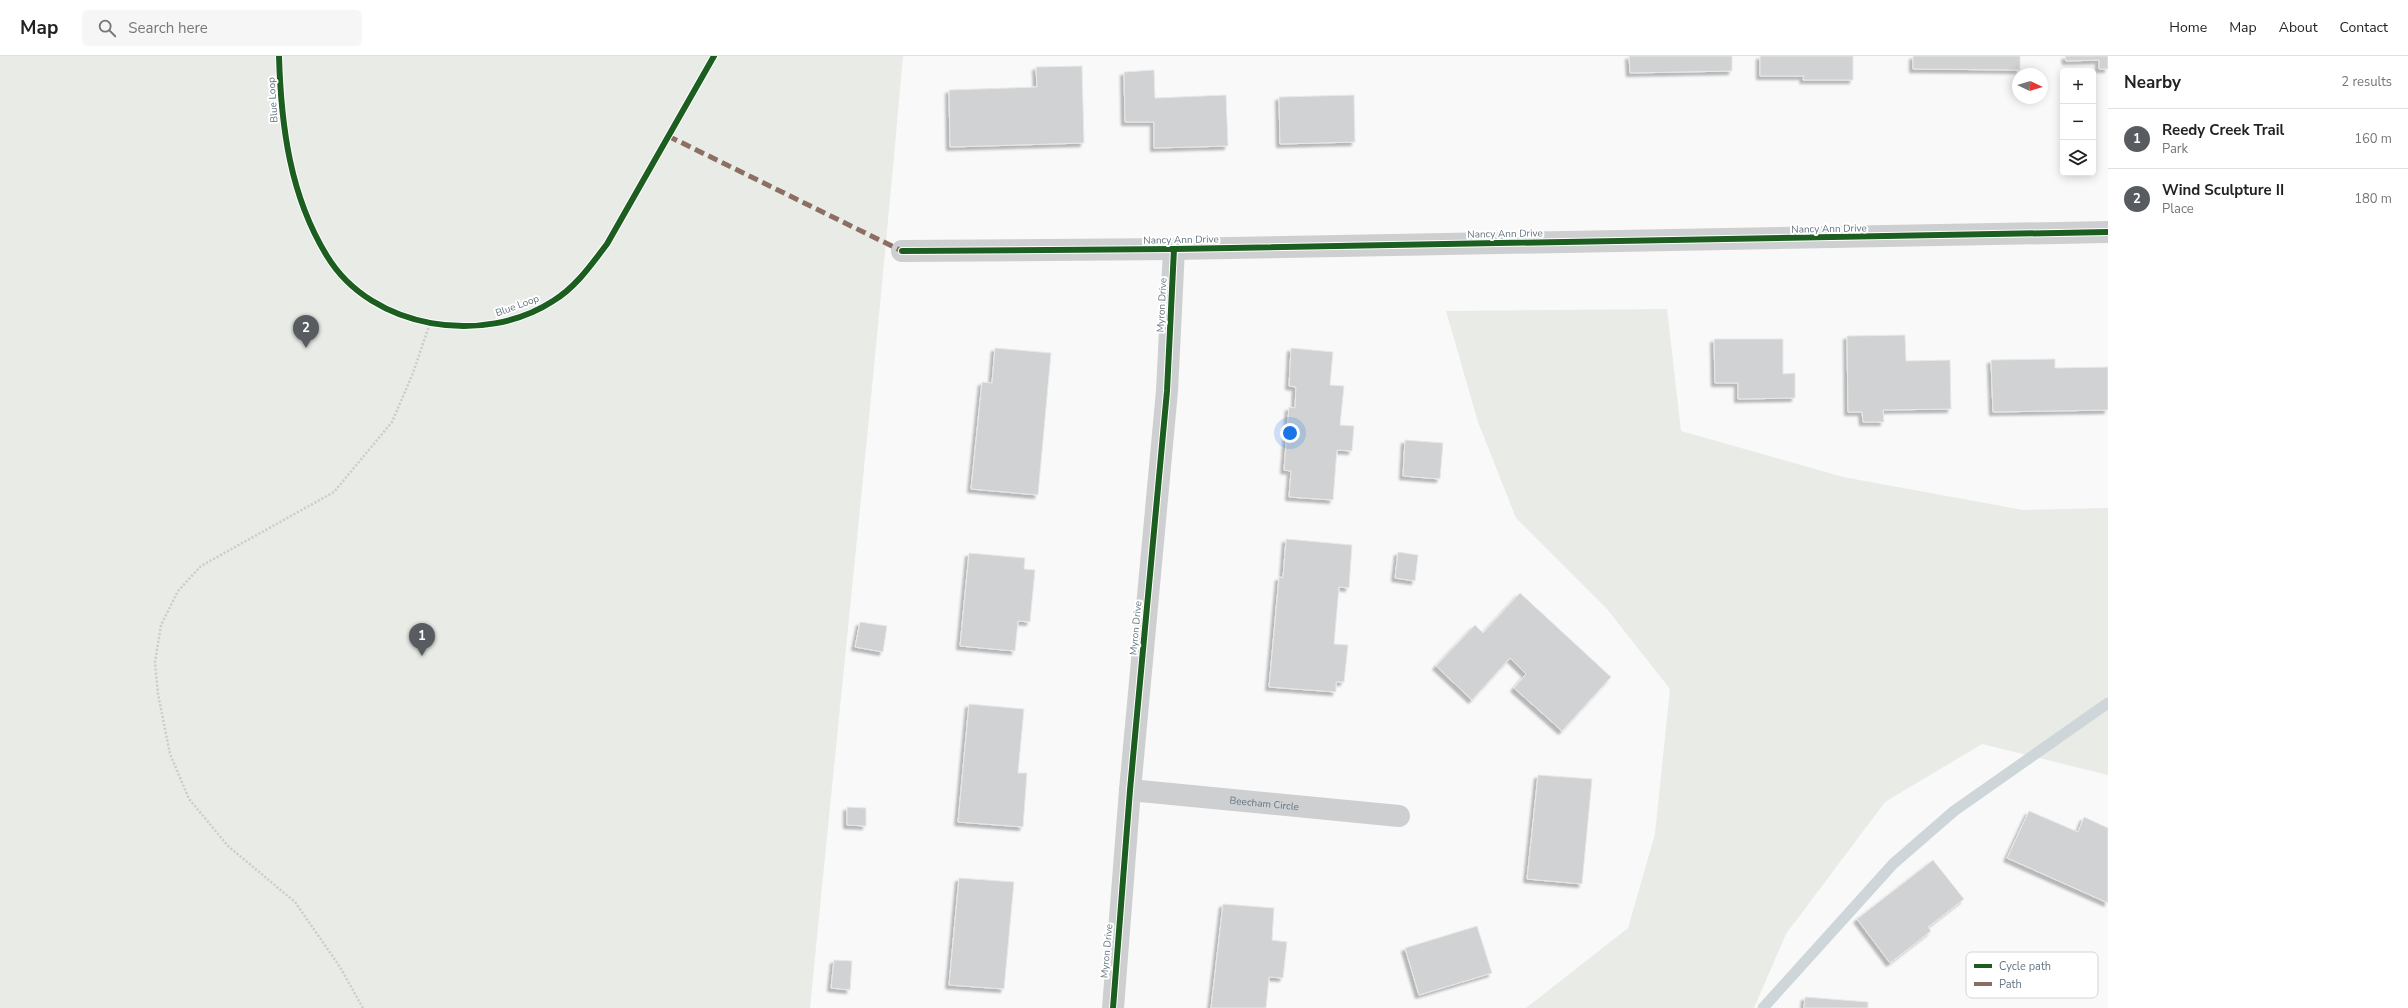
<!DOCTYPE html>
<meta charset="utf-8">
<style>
body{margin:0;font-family:"Nunito Sans",sans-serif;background:#f6f6f6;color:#222}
.controls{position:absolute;right:12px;top:12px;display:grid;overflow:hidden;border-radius:6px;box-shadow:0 2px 10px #0003}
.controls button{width:36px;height:36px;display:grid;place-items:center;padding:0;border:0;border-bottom:1px solid #e0e0e0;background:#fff;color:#222;font:20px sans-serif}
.compass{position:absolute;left:2012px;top:12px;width:36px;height:36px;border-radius:50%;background:#fff;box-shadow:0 2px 10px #0003;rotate:94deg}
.you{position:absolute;left:1290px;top:377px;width:14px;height:14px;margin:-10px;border:3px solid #fff;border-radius:50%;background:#1a73e8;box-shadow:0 0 0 6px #1a73e833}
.badge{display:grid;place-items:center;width:26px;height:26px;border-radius:50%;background:#585c60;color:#fff;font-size:13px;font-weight:700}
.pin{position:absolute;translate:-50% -33px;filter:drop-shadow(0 1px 2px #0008)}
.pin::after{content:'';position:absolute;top:21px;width:14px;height:12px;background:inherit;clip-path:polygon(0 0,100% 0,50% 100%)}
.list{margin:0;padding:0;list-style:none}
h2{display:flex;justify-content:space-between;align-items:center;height:52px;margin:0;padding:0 16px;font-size:17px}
h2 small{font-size:13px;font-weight:400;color:#767676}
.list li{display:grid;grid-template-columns:26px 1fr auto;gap:12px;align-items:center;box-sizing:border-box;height:60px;padding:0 16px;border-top:1px solid #e0e0e0}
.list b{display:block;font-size:15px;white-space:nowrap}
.list p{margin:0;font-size:13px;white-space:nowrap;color:#767676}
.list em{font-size:13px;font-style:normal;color:#767676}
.icon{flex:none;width:22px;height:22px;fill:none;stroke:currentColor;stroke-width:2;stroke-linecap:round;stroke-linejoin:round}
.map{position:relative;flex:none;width:2108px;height:952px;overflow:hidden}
header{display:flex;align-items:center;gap:24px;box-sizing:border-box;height:56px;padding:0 20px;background:#fff;border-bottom:1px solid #e0e0e0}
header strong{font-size:19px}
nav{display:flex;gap:22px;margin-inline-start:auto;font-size:14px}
.search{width:280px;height:36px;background:#f6f6f6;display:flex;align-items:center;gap:10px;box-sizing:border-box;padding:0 14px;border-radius:6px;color:#767676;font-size:15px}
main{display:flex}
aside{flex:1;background:#fff}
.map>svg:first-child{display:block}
.green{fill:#e8ebe6}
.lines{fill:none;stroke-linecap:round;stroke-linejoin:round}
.stream{stroke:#ced6d9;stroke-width:11}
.building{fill:#d0d2d3;stroke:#e8e8e8;filter:url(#shadow)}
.path{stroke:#cbcccd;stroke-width:2.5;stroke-dasharray:2 2;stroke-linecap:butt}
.street{stroke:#cecfd0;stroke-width:22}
.quiet{stroke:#8d6e63;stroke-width:5;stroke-dasharray:10 5;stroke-linecap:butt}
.cycleway-casing{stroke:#fff;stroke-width:8}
.cycleway{stroke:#1b5e20;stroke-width:6}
.labels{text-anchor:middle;stroke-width:4;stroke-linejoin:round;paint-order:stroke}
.street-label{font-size:10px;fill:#657683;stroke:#fff}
.key{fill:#fff;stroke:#d1d6da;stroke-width:1}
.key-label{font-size:11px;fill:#657683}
</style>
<header>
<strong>Map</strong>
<div class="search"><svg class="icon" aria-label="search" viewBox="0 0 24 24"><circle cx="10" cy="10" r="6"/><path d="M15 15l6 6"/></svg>Search here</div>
<nav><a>Home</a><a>Map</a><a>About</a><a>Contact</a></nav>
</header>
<main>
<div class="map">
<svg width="2108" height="952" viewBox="0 0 2108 952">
<defs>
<filter id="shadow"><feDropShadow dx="-3.5" dy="3.5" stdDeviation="1" flood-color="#0004"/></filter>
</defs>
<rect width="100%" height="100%" fill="#f9f9f9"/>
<g class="green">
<path d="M0,0H903C875,318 841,635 810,952H0Z"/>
<path d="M1667,253L1681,375L1843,421L2023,454L2108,452V719L1982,688L1885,746L1786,878L1754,952H1526L1628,872L1655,778L1670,633L1607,553L1516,462L1478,366L1446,255Z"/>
</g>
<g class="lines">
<path class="stream" d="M1763,952L1893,808L1954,755L2108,647"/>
</g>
<g class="building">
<path d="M1629,0H1732V15L1630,17Z"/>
<path d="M1760,0H1853V24H1803L1804,20H1760Z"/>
<path d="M1913,0H2020V14L1913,13Z"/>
<path d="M2065,0H2108V13H2099V4L2066,5Z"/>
<path d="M1082,10L1084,87L950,91L949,34L1037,31L1036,11Z"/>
<path d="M1154,14L1155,42L1226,39L1228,90L1154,92V66H1125L1124,16Z"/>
<path d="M1354,39L1355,86L1280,88L1279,41Z"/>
<path d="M1905,279L1906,305L1950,304L1951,353L1883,354L1884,366H1863L1862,356H1848L1847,280Z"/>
<path d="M1714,283H1783V318L1795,317V342L1738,343V327H1715Z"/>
<path d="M995,292L1051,297L1038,439L971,433L982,326L992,327Z"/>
<path d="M1291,292L1333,296L1330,329L1344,330L1340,369L1354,370L1352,395L1337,394L1333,444L1289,441L1291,415L1284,414L1289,351L1295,352L1296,331L1289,330Z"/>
<path d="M2055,303V312L2108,311V354L1993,356L1991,304Z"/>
<path d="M1405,384L1443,387L1440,423L1403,420Z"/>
<path d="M1286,483L1352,489L1349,532L1339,531L1334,588L1348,589L1344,626H1336V636L1269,631L1279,521L1283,522Z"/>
<path d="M1398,496L1418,499L1415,525L1395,522Z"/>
<path d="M969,497L1025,502L1024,513L1035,514L1030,566L1018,565L1015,595L960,590Z"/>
<path d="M1520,537L1611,621L1562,675L1514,632L1526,618L1510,602L1472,644L1436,610L1475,569L1483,577Z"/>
<path d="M860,566L887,570L883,596L855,591Z"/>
<path d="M969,648L1024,653L1018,717H1027L1023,771L958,766Z"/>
<path d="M1538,719L1592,723L1582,828L1527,823Z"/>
<path d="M847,751L866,752V770L847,769Z"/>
<path d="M2029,755L2078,776L2084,761L2108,772V847L2007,802Z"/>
<path d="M1933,804L1964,843L1928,871L1931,875L1890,907L1857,863Z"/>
<path d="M959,822L1014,826L1004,933L949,929Z"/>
<path d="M1223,848L1274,852L1272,884L1287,886L1283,922L1269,921L1266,952H1211Z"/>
<path d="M1477,870L1492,917L1419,939L1405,892Z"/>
<path d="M834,904L852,905L850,934L831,932Z"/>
<path d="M1805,941L1868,946V952H1804Z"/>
</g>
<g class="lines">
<path class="path" d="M363,952L340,911L295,846L228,790L189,743L170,698L158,638L155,606L161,569L178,535L201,510L334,436L392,366L413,317L430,267"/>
<g class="street">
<path d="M902,195L1174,193L2108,176"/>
<path id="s1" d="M1130,734L1399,760"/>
<path d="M1113,952L1130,734L1167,335L1174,193"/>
</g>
<path class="quiet" d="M668,80L902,195"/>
<defs>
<g id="cycleway">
<path d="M279,0C281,70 290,140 327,200C372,274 484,290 553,245C576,231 591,209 607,188L714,0"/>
<path d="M902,195L1174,193L2108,176"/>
<path d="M1113,952L1130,734L1167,335L1174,193"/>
</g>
</defs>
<use href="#cycleway" class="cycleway-casing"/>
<use href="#cycleway" class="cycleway"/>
</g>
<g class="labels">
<g class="street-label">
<text transform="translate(272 44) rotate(-94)" y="4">Blue Loop</text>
<text transform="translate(1829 172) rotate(-1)" y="4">Nancy Ann Drive</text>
<text transform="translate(1505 177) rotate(-1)" y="4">Nancy Ann Drive</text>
<text transform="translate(1181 183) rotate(-1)" y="4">Nancy Ann Drive</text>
<text transform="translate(517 249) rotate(-20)" y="4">Blue Loop</text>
<text transform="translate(1161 249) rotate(-87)" y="4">Myron Drive</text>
<text transform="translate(1135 572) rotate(-85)" y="4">Myron Drive</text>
<text dy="4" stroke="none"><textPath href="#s1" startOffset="135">Beecham Circle</textPath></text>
<text transform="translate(1106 895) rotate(-85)" y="4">Myron Drive</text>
</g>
</g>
<rect x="1966" y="896" width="132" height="46" rx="6" class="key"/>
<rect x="1974" y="908" width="18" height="4" fill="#1b5e20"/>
<rect x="1974" y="926" width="18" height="4" fill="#8d6e63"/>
<g class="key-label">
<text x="1999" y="914">Cycle path</text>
<text x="1999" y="932">Path</text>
</g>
</svg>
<div class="controls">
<button>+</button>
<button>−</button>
<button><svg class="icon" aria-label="layers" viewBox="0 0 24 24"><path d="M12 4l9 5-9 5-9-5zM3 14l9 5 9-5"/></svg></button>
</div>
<svg class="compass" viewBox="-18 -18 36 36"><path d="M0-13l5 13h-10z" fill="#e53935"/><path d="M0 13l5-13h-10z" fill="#767676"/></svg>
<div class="you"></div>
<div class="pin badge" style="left:422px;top:600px">1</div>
<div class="pin badge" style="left:306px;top:292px">2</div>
</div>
<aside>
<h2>Nearby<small>2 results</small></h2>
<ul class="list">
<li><span class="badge">1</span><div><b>Reedy Creek Trail</b><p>Park</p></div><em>160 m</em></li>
<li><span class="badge">2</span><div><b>Wind Sculpture II</b><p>Place</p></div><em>180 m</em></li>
</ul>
</aside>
</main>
